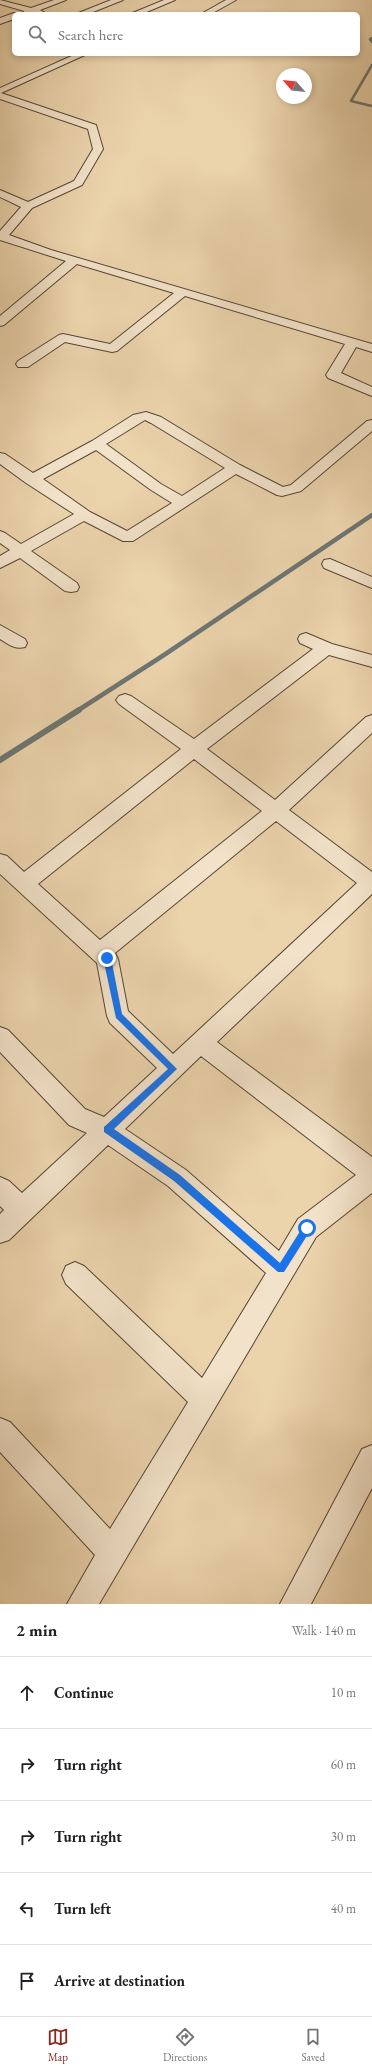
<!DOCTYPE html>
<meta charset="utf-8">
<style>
body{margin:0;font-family:"EB Garamond",serif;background:#f2f2f2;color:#202124}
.compass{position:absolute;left:276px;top:68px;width:36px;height:36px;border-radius:50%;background:#fff;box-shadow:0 2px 6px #0003;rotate:298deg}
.stop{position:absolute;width:12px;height:12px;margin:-9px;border:3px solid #1a73e8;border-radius:50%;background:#fff}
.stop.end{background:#1a73e8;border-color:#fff;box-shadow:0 1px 4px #0008}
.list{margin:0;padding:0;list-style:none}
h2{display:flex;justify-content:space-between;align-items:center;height:52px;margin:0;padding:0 16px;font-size:17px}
h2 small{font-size:13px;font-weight:400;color:#757577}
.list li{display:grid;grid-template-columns:26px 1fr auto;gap:12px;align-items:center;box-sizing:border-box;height:72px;padding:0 16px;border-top:1px solid #e0e0e0}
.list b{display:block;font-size:15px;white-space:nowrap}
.list em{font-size:13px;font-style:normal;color:#757577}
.icon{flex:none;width:22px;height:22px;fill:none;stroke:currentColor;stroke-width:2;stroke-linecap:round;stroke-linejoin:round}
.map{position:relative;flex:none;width:372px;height:1604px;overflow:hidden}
.search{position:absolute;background:#fff;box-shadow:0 2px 6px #0003;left:12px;right:12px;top:12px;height:44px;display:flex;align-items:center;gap:10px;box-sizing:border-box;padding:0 14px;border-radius:6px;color:#757577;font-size:15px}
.sheet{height:412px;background:#fff}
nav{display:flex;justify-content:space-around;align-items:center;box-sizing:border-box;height:56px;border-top:1px solid #e0e0e0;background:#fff;font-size:11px;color:#757577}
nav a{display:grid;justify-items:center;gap:2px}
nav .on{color:#8f2418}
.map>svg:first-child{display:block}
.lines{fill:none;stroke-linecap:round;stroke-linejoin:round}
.stream-far2{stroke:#6d7673;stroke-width:2.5}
.stream-far1{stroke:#6d7673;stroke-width:4.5}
.stream{stroke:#6d7673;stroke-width:6}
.minor-casing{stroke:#564636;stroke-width:2}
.minor{fill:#f2e2c9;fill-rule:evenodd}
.route{fill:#1a73e8}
</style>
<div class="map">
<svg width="372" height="1604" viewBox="0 0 372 1604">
<rect width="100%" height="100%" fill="#ebd3ac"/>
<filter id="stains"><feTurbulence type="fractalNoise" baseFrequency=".005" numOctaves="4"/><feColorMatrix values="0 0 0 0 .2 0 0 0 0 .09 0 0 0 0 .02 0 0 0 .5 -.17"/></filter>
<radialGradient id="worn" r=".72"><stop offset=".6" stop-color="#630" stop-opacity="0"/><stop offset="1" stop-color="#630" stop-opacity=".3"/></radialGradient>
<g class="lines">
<g class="stream-far2">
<path d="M372,38L370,39L372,42"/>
<path d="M372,65L351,101L372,106"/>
</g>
<path class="stream-far1" d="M77,711L164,655L372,515"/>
<path class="stream" d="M0,760L79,710"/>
<defs>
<g id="minor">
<path d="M0,0L31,8L54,0H66L40,10L47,14H24V11L0,4Z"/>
<path d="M111,0H123L88,14H76Z"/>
<path d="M164,0H175L142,14H130Z"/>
<path d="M226,0H236L211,14H201Z"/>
<path d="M14,13L16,14H14V19L0,24V18Z"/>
<path d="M76,54H87L1,93L96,125L103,149L82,185L32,208L9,235L51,250L372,344V352L356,347L341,373L372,387V396L328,378L326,375L345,344L185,296L117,351L112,352L65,342L28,367H18L16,364L18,361L59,335L63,334L110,344L174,293L77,264L4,325L0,326V316L66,261L0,240V231L21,207L0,197V190L28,202L74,181L93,149L88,129L0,99V88Z"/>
<path d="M146,412L161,417L240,465L283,487L291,485L367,421L372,420V431L301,491L282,496L277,495L236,474L133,541H123L84,521L31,551L77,583L79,587L77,591L71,592L65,591L20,558L0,568V556L10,550L0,543V531L5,533L21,544L74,514L26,483L0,464V453L5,454L33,473L92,441L133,415ZM145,420L151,423L225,468L182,496L161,484L106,444ZM96,450L151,490L172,503L127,531L90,512L43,479Z"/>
<path d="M330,559L372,577V588L324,568L322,564L324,560Z"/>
<path d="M0,625L25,639L27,643L25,647C15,650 8,644 0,639Z"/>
<path d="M306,633L332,644L372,655V667L329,655L207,749L275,800L366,717L372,715V733L289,810L372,872V894L217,1042L372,1157V1193L316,1237L99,1604H67L95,1555L0,1452V1418L10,1422L110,1529L188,1402L66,1284L62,1275L66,1266L75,1262L84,1266L202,1378L266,1273L168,1186L108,1145L9,1240L0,1243V1214L4,1210L0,1206V1177L9,1181L22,1193L87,1133L69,1125L0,1052V1027L8,1030L85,1109L104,1117L157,1068L110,1023L107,1016L97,963L0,874V854L7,856L24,872L181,749L119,704L116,700L119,696L125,694L131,696L194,739L313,649L300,643L298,639L300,635ZM194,759L262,811L100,940L38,884ZM276,821L357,883L173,1054L128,1011L118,959L115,953ZM201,1056L356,1175L298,1219L279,1251L186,1170L125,1129Z"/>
<path d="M372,1445V1488L311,1604H280L362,1449Z"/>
</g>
</defs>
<use href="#minor" class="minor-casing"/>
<use href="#minor" class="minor"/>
</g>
<path class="route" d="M107,955L111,958L122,1014L177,1069L114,1129L180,1175L280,1263L304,1225H310V1231L284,1272H278L174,1181L104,1132V1127L168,1069L116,1018L103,958Z"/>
<rect width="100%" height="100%" filter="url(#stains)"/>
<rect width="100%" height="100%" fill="url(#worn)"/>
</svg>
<svg class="compass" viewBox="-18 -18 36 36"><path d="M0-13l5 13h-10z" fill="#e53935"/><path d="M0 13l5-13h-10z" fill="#757577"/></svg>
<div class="stop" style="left:307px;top:1228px"></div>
<div class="stop end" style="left:107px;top:958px"></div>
<div class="search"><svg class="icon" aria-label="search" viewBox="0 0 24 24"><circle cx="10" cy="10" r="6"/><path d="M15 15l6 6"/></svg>Search here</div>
</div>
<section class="sheet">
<h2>2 min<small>Walk · 140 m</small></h2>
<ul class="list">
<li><svg class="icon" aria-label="ahead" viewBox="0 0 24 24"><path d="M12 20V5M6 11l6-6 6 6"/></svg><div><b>Continue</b></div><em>10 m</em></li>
<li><svg class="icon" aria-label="right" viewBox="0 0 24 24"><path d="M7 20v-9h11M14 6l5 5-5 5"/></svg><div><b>Turn right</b></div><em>60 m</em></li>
<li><svg class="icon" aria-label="right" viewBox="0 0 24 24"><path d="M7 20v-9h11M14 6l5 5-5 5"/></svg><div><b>Turn right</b></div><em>30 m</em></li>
<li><svg class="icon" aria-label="left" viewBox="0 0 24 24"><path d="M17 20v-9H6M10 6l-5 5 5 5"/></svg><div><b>Turn left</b></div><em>40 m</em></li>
<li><svg class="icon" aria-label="arrive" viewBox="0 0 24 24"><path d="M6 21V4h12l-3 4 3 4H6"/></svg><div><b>Arrive at destination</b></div></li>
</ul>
</section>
<nav>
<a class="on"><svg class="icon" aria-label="map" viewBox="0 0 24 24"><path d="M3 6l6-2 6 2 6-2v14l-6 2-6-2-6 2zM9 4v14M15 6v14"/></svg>Map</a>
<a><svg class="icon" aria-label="directions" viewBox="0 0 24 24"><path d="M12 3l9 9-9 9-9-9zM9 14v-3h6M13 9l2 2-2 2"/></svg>Directions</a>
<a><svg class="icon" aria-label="saved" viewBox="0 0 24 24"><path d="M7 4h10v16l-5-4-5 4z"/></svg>Saved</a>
</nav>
